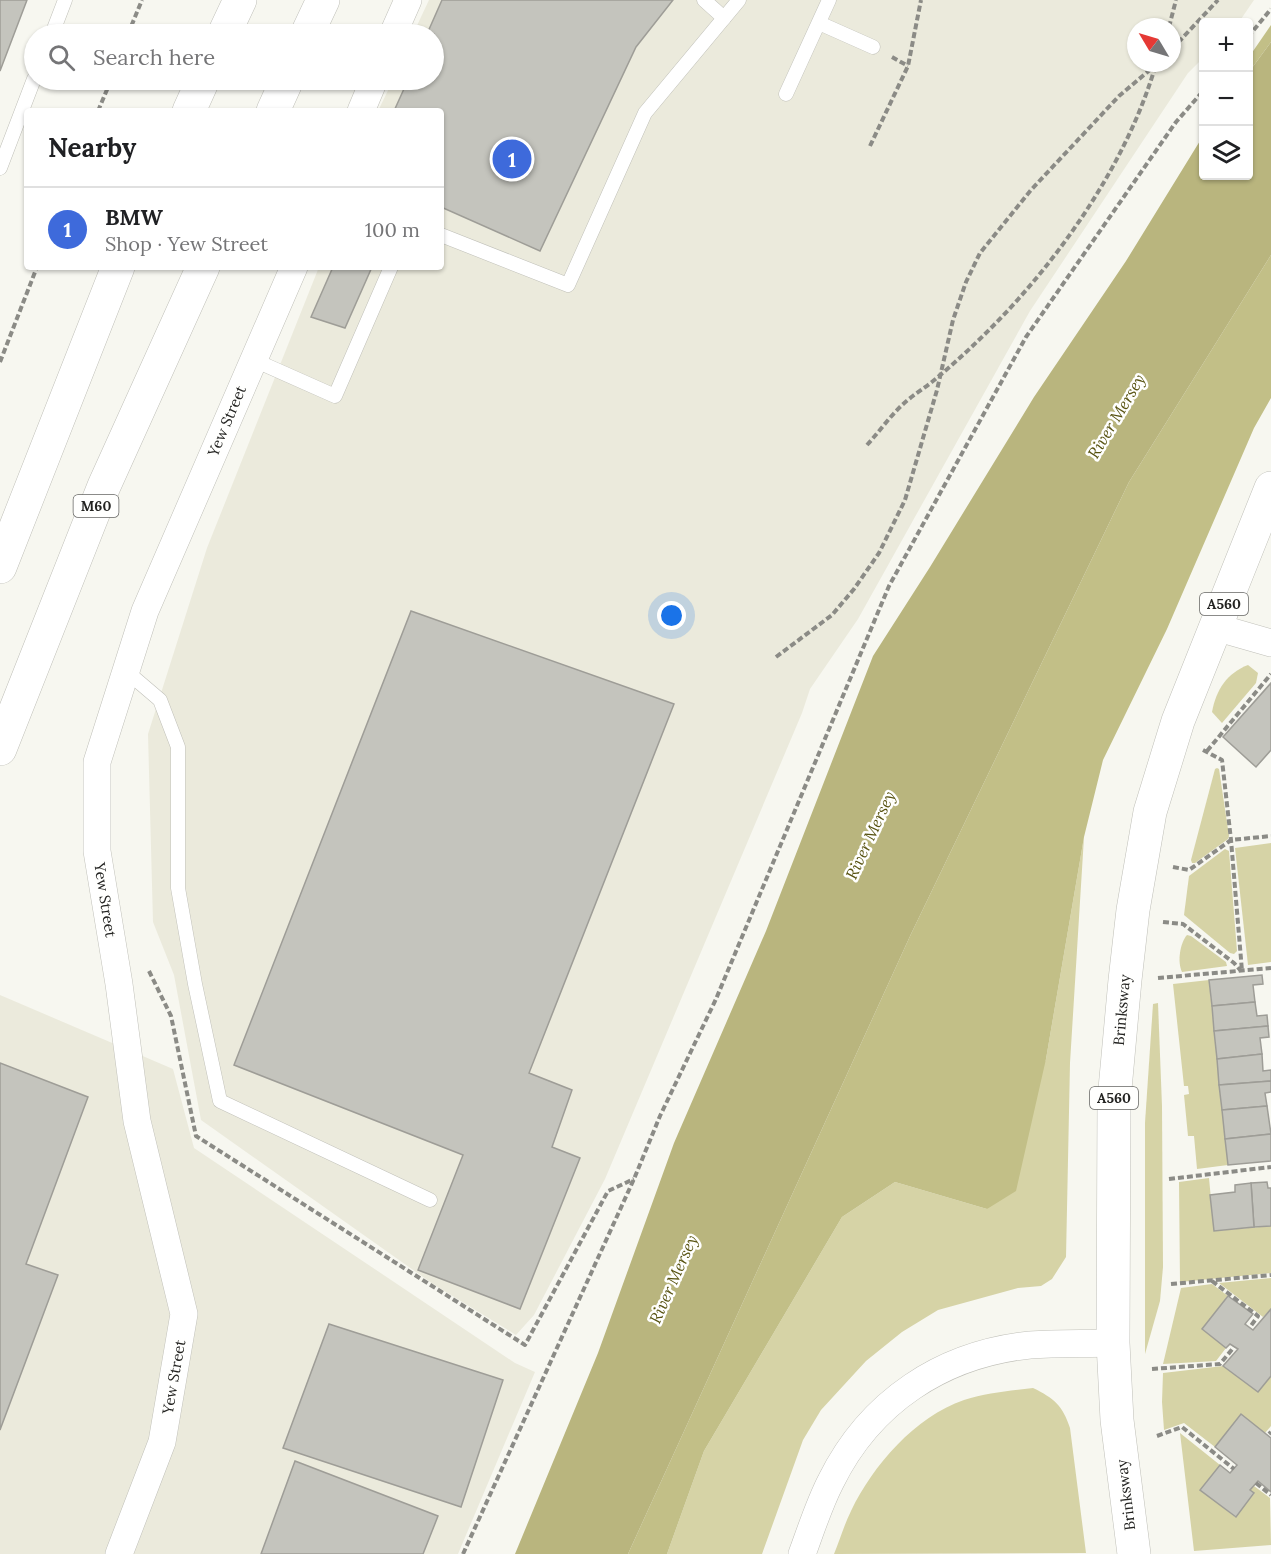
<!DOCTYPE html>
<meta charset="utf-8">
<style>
body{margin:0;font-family:Lora,serif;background:#f2f2f2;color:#202124}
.controls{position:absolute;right:18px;top:18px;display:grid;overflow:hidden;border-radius:6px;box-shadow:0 2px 4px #0004}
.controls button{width:54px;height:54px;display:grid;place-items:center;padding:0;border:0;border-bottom:2px solid #e0e0e0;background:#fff;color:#202124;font:30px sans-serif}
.compass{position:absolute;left:1127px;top:18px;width:54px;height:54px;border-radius:50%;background:#fff;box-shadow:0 2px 4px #0004;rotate:308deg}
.you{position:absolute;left:672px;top:616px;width:21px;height:21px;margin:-15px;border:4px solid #fff;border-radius:50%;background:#1a73e8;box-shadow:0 0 0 9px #1a73e833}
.badge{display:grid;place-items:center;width:39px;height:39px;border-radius:50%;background:#3e6adb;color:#fff;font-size:20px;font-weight:700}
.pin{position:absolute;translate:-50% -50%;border:3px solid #fff;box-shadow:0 2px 6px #0006}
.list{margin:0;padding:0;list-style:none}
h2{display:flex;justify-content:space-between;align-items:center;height:78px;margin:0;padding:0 24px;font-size:26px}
h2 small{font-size:20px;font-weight:400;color:#757577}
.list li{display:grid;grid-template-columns:39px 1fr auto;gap:18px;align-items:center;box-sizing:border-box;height:84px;padding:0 24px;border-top:2px solid #e0e0e0}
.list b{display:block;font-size:22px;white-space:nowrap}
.list p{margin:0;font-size:20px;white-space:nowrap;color:#757577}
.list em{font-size:20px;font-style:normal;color:#757577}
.icon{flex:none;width:33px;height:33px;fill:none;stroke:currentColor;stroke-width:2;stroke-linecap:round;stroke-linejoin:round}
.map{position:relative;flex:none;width:1271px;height:1554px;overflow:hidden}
.search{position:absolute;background:#fff;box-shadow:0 2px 4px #0004;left:24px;top:24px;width:420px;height:66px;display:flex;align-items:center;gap:15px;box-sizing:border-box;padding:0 21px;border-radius:33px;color:#757577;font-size:22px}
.panel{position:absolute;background:#fff;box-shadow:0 2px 4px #0004;left:24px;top:108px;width:420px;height:162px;border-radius:6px}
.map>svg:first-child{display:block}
.built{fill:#ebeadc;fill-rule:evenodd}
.green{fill:#d6d3a6}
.forest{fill:#c2bf87}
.water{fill:#b9b57e}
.building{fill:#c4c4bd;stroke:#9e9d97;stroke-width:1.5}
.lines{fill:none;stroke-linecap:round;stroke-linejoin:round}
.lane-casing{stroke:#c0c0b9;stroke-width:15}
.street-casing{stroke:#c0c0b9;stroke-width:28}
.primary-casing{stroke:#c0c0b9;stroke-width:34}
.highway-casing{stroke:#c0c0b9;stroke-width:34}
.path{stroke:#8b8b86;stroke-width:4;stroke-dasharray:6 3;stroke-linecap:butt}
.lane{stroke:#fff;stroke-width:14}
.street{stroke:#fff;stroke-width:27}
.primary{stroke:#fff;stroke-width:33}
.highway{stroke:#fff;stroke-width:33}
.labels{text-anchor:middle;stroke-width:5;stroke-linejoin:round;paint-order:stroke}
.shield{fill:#fffffe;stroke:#656563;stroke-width:1.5}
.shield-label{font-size:14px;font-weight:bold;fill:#232321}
.street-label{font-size:15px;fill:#232321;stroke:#fffffe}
.water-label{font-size:16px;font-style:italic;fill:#575210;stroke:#fffffe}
</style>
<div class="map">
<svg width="1271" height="1554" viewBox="0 0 1271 1554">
<rect width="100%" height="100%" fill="#f7f7f0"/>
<g class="built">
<path d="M429,0H1254L1239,22H1204L1203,58L1188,73L1030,311L858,619L810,689L802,713L605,1179L534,1315L516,1335L433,1284L201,1120L174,975L153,922L148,734L207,548L319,267H441V111H378L393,80H434V34H413ZM1136,27H1172V63H1136Z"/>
<path d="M0,995L173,1069L194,1148L515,1363L535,1372L458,1554H0Z"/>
</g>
<g class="green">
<path d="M1248,665L1258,673L1256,683L1222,723L1212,712C1216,690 1227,673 1248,665Z"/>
<path d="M1217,768L1219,769L1229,836L1228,839L1195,863H1192L1191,860L1215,769Z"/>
<path d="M1084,837L1070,1063L1066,1257L1052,1279L1041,1286L1018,1288L938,1310L902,1332L866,1361L821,1410L803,1440L762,1554H667L704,1451L842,1217L895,1182L987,1209L1046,1059Z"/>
<path d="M1271,843V962L1248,965L1235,848Z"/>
<path d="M1225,849L1229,851L1237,951L1234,954L1230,953L1184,915L1189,876Z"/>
<path d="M1187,935L1191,936L1226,962L1227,966L1182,972C1177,962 1180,943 1187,935Z"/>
<path d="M1209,980L1228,1165L1197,1169L1194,1136H1188L1184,1095L1189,1094L1188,1086H1184L1173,984Z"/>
<path d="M1158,1003L1162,1106L1163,1267L1160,1301L1145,1354V1123L1153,1004Z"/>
<path d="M1209,1178L1214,1231L1271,1226V1273L1180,1282L1179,1182Z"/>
<path d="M1271,1278V1309L1263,1317L1219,1283Z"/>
<path d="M1212,1284L1228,1296L1202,1329L1226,1348L1216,1361L1163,1364L1181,1288Z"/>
<path d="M1223,1366L1258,1392L1271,1376V1426L1265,1433L1241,1415L1215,1447L1184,1423L1164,1430L1162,1402L1163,1373Z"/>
<path d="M1033,1388C1054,1398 1063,1406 1070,1428L1086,1553L834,1554C840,1540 844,1525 851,1511C873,1465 915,1417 964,1400C987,1393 1009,1391 1033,1388Z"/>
<path d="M1180,1433L1220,1465L1201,1490L1235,1517L1254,1494L1250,1490L1254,1486L1270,1498L1271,1545L1194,1551Z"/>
</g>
<g class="forest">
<path d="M1271,25V42L1249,72V57Z"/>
<path d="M1271,255V398L1254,428L1167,629L1103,760L1084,837L1046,1059L1016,1191L987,1209L895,1182L842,1217L704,1451L667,1554H628L911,934L1129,482Z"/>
</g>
<path class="water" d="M1271,42V255L1129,482L911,934L628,1554H515L598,1353L674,1143L766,931L873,656L930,567L1034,397L1126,261L1203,136L1204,176H1248L1249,72Z"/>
<g class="building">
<path d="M0,0H27L0,71Z"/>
<path d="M442,0H673L636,47L540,251L441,207V111H394L408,80H434V34H427Z"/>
<path d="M333,267H372L345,328L311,317Z"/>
<path d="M411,611L674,704L529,1073L572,1090L552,1147L580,1158L520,1309L418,1270L463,1155L234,1065Z"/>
<path d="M1271,683V750L1256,767L1223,737Z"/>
<path d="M1262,975L1263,984L1253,985L1255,1002L1212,1006L1209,980Z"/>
<path d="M1255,1002L1257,1016L1267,1015L1268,1026L1214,1031L1212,1006Z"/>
<path d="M1268,1026L1269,1037L1260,1038L1262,1054L1217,1059L1214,1031Z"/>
<path d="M1262,1054L1263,1071L1271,1070V1081L1219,1085L1217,1059Z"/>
<path d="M0,1063L88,1097L26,1264L58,1275L0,1430Z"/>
<path d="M1271,1081V1092L1265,1093L1267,1106L1222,1110L1219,1085Z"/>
<path d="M1267,1106L1271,1134L1225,1139L1222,1110Z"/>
<path d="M1271,1134V1161L1228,1165L1225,1139Z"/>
<path d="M1267,1182L1268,1188H1271V1226L1254,1227L1251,1183Z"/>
<path d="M1251,1183L1254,1227L1214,1231L1210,1195L1235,1192V1185Z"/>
<path d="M1228,1296L1253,1314L1245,1324L1253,1330L1271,1309V1376L1258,1392L1223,1366L1238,1349L1230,1344L1226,1348L1202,1329Z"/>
<path d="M329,1324L503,1380L461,1507L283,1448Z"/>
<path d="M1241,1414L1271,1438V1492L1258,1481L1250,1490L1254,1493L1236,1517L1200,1490L1220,1465L1230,1473L1237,1465L1215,1447Z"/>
<path d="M295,1461L438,1516L423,1554H261Z"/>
</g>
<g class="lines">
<defs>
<g id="lane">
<path d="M704,0L724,18"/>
<path d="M819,23L873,47"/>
<path d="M52,34L65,0"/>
<path d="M786,94L829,0"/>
<path d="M0,168L34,79"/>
<path d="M441,235L568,285L645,113L739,0"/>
<path d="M254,360L335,396L391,267"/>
<path d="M126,671L160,700L178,747V888L195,984L220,1101L430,1200"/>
</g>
<g id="street">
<path d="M393,34L408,0"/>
<path d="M361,111L374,80"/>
<path d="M1215,627L1271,643"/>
<path d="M119,1554L162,1442L184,1314L137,1121L119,984L97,851V762L145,611L294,267"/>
<path d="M802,1554C811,1530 819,1504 831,1481C870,1402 942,1354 1030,1345C1058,1343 1086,1344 1113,1343"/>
</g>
<path id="primary" d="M1134,1554L1117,1420L1113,1343L1114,1100L1125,980L1133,910L1150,812L1178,721L1271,488"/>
<g id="highway">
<path d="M224,34L240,0"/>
<path d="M307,34L323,0"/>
<path d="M189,111L203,80"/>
<path d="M273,111L287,80"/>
<path d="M0,567L118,267"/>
<path d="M0,749L104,486L203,267"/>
</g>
</defs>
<use href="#lane" class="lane-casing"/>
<use href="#street" class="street-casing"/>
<use href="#primary" class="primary-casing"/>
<use href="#highway" class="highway-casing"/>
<g class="path">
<path d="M1169,27L1176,0"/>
<path d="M128,34L142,0"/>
<path d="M1248,37L1271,9"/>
<path d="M1172,49L1218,0"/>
<path d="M892,57L908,66"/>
<path d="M98,111L111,80"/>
<path d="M870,146L908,66L921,0"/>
<path d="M0,362L37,267"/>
<path d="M867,445C878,433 888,419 900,407C912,395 927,387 939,376C957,361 974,345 990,329C1061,258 1128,161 1156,64"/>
<path d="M776,657L832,615L854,589L879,553L905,500L937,390L953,320L966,282L980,253L1031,190L1119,96L1158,63"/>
<path d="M1203,750L1222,760L1231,840L1242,971"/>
<path d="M1207,751L1271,674"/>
<path d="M1173,867L1189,870L1231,840L1271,836"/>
<path d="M1163,922L1183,924L1234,963L1241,971"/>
<path d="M149,971L171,1016L196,1136L525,1345L608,1191L634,1179"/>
<path d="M1158,978L1271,968"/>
<path d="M1169,1179L1271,1167"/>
<path d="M1212,1281L1258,1316L1250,1327"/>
<path d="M1171,1284L1271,1275"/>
<path d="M1152,1369L1220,1364L1234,1347"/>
<path d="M1269,1434L1271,1432"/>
<path d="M1157,1436L1182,1427L1234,1469"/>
<path d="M1256,1483L1271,1495"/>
<path d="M463,1554L634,1179L660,1116L716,999L889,586L1026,337L1176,122L1204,90"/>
</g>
<use href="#lane" class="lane"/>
<use href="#street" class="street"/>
<use href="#primary" class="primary"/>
<use href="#highway" class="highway"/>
</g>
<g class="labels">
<g class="shield">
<rect x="73.5" y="495" width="45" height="22" rx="4.5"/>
<rect x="1200" y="593" width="48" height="22" rx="4.5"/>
<rect x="1090" y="1087" width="48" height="22" rx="4.5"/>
</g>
<g class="shield-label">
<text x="96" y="511">M60</text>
<text x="1224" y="609">A560</text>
<text x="1114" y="1103">A560</text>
</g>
<g class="street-label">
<text transform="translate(227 421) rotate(-67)" y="5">Yew Street</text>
<text transform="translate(105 900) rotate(81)" y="5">Yew Street</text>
<text transform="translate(1122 1010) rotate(-85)" y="5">Brinksway</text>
<text transform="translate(174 1377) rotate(-80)" y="5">Yew Street</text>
<text transform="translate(1126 1495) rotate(-97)" y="5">Brinksway</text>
</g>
<g class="water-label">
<text transform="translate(1116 416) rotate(-59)" y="6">River Mersey</text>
<text transform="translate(870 835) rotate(-65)" y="6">River Mersey</text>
<text transform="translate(673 1279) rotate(-66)" y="6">River Mersey</text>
</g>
</g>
</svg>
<div class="controls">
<button>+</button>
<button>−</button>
<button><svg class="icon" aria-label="layers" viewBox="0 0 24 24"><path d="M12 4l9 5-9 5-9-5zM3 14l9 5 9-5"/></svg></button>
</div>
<svg class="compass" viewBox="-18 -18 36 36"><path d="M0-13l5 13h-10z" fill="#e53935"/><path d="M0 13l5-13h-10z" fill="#757577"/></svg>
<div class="you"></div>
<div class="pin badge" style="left:512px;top:159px">1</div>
<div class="search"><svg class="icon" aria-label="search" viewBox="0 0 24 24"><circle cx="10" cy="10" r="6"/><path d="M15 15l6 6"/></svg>Search here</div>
<section class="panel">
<h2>Nearby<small></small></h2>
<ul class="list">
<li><span class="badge">1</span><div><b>BMW</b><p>Shop · Yew Street</p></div><em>100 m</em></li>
</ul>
</section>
</div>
